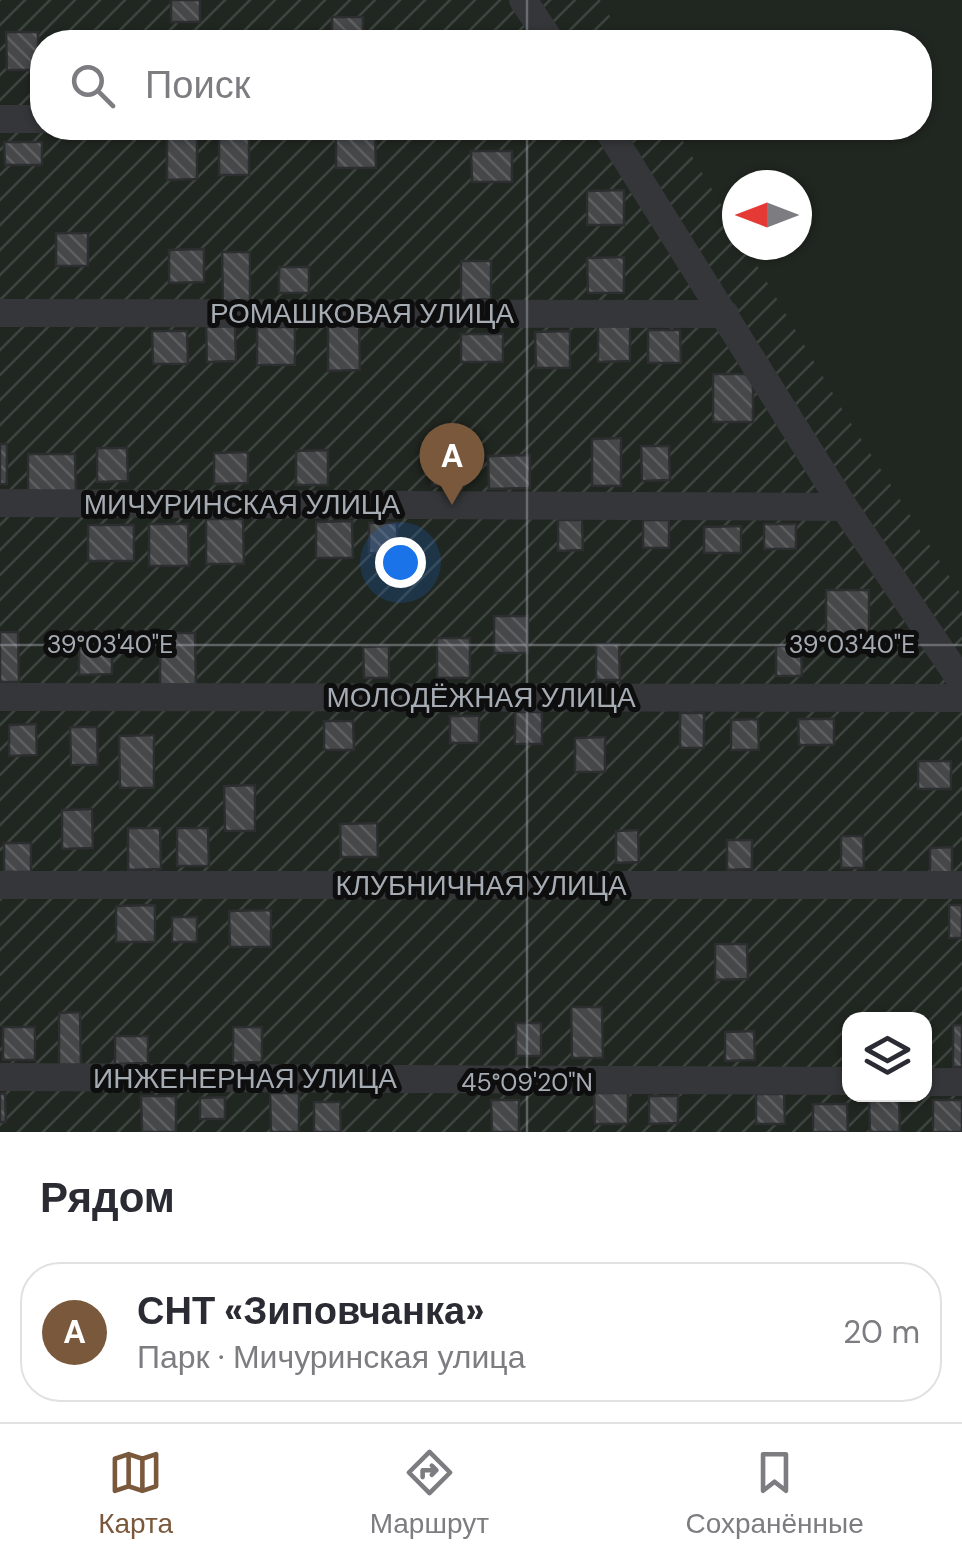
<!DOCTYPE html>
<html lang="ru">
<meta charset="utf-8">
<style>
body{margin:0;font-family:"DM Sans",sans-serif;background:#f2f2f3;color:#2b2b33}
.controls{position:absolute;right:30px;bottom:30px;display:grid;overflow:hidden;border-radius:20px;box-shadow:0 2px 8px #0004}
.controls button{width:90px;height:90px;display:grid;place-items:center;padding:0;border:0;border-bottom:2px solid #e1e1e2;background:#fff;color:#2b2b33;font:50px sans-serif}
.compass{position:absolute;left:722px;top:170px;width:90px;height:90px;border-radius:50%;background:#fff;box-shadow:0 2px 8px #0004;rotate:270deg}
.you{position:absolute;left:400px;top:562px;width:35px;height:35px;margin:-25px;border:8px solid #fff;border-radius:50%;background:#1a73e8;box-shadow:0 0 0 15px #1a73e833}
.badge{display:grid;place-items:center;width:65px;height:65px;border-radius:50%;background:#79583c;color:#fff;font-size:32px;font-weight:700}
.pin{position:absolute;translate:-50% -82px;filter:drop-shadow(0 2px 5px #0008)}
.pin::after{content:'';position:absolute;top:52px;width:35px;height:30px;background:inherit;clip-path:polygon(0 0,100% 0,50% 100%)}
.list{margin:0;padding:0;list-style:none}
h2{display:flex;justify-content:space-between;align-items:center;height:130px;margin:0;padding:0 40px;font-size:42px}
h2 small{font-size:32px;font-weight:400;color:#7c7c81}
.list li{display:grid;grid-template-columns:65px 1fr auto;gap:30px;align-items:center;box-sizing:border-box;height:140px;margin:0 20px 20px;padding:0 20px;border:2px solid #e1e1e2;border-radius:40px}
.list b{display:block;font-size:38px;white-space:nowrap}
.list p{margin:0;font-size:32px;white-space:nowrap;color:#7c7c81}
.list em{font-size:32px;font-style:normal;color:#7c7c81}
.icon{flex:none;width:55px;height:55px;fill:none;stroke:currentColor;stroke-width:2;stroke-linecap:round;stroke-linejoin:round}
.map{position:relative;flex:none;width:962px;height:1132px;overflow:hidden}
.search{position:absolute;background:#fff;box-shadow:0 2px 8px #0004;left:30px;right:30px;top:30px;height:110px;display:flex;align-items:center;gap:25px;box-sizing:border-box;padding:0 35px;border-radius:40px;color:#7c7c81;font-size:38px}
.sheet{height:290px;background:#fff}
nav{display:flex;justify-content:space-around;align-items:center;box-sizing:border-box;height:140px;border-top:2px solid #e1e1e2;background:#fff;font-size:28px;color:#7c7c81}
nav a{display:grid;justify-items:center;gap:5px}
nav .on{color:#79583c}
.map>svg:first-child{display:block}
.grass{fill:#202620;fill-rule:evenodd}
.garden{fill:url(#garden-furrows);fill-rule:evenodd}
.building{fill:url(#building-back-hatch);stroke:#2d2e30;stroke-width:2.5}
.lines{fill:none;stroke-linecap:round;stroke-linejoin:round}
.street{stroke:#353639;stroke-width:28}
.ticks{fill:none;stroke:#a6acb3;stroke-width:2.5;stroke-opacity:0.45}
.labels{text-anchor:middle;stroke-width:10;stroke-linejoin:round;paint-order:stroke}
.street-label{font-size:28px;fill:#a6acb3;stroke:#0e0e0f}
.ticks-label{font-size:25px;text-anchor:middle;fill:#a6acb3;stroke:#0e0e0f;stroke-width:10;stroke-linejoin:round;paint-order:stroke}
</style>
<div class="map">
<svg width="962" height="1132" viewBox="0 0 962 1132">
<defs>
<pattern id="garden-furrows" width="10" height="10" patternUnits="userSpaceOnUse" patternTransform="scale(2.5)"><rect width="10" height="10" fill="#202620"/><path d="M-1 1l2-2M0 10L10 0M9 11l2-2" fill="none" stroke="#3d433e"/></pattern>
<pattern id="building-back-hatch" width="6" height="6" patternUnits="userSpaceOnUse" patternTransform="scale(2.5)"><rect width="6" height="6" fill="#454749"/><path d="M-1 5l2 2M0 0l6 6M5-1l2 2" fill="none" stroke="#5d5f61"/></pattern>
</defs>
<rect width="100%" height="100%" fill="#131314"/>
<path class="grass" d="M575,0H962V624L654,128H920V42H602ZM737,185H797V245H737Z"/>
<path class="garden" d="M0,0H600L625,42H42V128H675L737,231V245H745L845,414L962,596V1132H0ZM850,1019H924V1094H850Z"/>
<g class="building">
<rect x="171" y="0" width="29" height="22"/>
<rect x="332" y="17" width="31" height="25"/>
<path d="M6,32H38V70H7Z"/>
<path d="M336,135H375L376,168H336Z"/>
<path d="M197,138V179L167,180V139Z"/>
<rect x="219" y="138" width="30" height="37"/>
<path d="M4,142H42V165H5Z"/>
<path d="M471,151H512V182H472Z"/>
<path d="M624,190V225H587V191Z"/>
<rect x="56" y="233" width="32" height="33"/>
<path d="M204,249V282L169,283V250Z"/>
<path d="M222,252H250V306H223Z"/>
<path d="M624,257V293H588L587,258Z"/>
<path d="M461,261H491V299L461,300Z"/>
<rect x="279" y="267" width="30" height="26"/>
<path d="M328,322H359L360,370L328,371Z"/>
<path d="M598,324H630V361L598,362Z"/>
<path d="M235,326L236,361L207,362L206,327Z"/>
<rect x="257" y="327" width="38" height="38"/>
<path d="M648,330H680L681,363H648Z"/>
<path d="M152,331H187L188,364H153Z"/>
<path d="M570,331V368H536L535,332Z"/>
<rect x="461" y="334" width="42" height="28"/>
<rect x="713" y="374" width="40" height="48"/>
<path d="M621,438V486H592V439Z"/>
<rect x="0" y="444" width="7" height="40"/>
<path d="M641,446H669L670,480L642,481Z"/>
<path d="M97,448H127L128,481L97,482Z"/>
<path d="M328,450V485H296V451Z"/>
<path d="M248,452V483L214,484V453Z"/>
<path d="M28,454H75L76,493H28Z"/>
<path d="M530,455V488L489,489L488,456Z"/>
<rect x="432" y="456" width="31" height="30"/>
<path d="M206,519H243L244,564H206Z"/>
<path d="M558,520H582L583,550L558,551Z"/>
<rect x="643" y="520" width="26" height="28"/>
<path d="M352,521L353,558H316V522Z"/>
<rect x="369" y="523" width="28" height="30"/>
<path d="M149,524H188L189,566H149Z"/>
<rect x="764" y="524" width="32" height="25"/>
<rect x="88" y="525" width="46" height="36"/>
<path d="M741,526V553H704V527Z"/>
<rect x="826" y="590" width="43" height="44"/>
<rect x="494" y="616" width="34" height="37"/>
<path d="M0,632H18L19,682H0Z"/>
<path d="M160,633H195L196,685H160Z"/>
<rect x="437" y="638" width="33" height="40"/>
<path d="M112,639V674L79,675V640Z"/>
<path d="M596,644H619L620,680H596Z"/>
<path d="M389,646V678H364L363,647Z"/>
<path d="M776,646H801L802,676H776Z"/>
<rect x="515" y="712" width="27" height="32"/>
<rect x="680" y="713" width="24" height="35"/>
<rect x="450" y="716" width="29" height="27"/>
<path d="M758,719L759,750H731V720Z"/>
<path d="M798,719H834V745H799Z"/>
<path d="M324,721H353L354,750H324Z"/>
<path d="M36,724L37,755L9,756V725Z"/>
<path d="M70,727H97L98,765H71Z"/>
<path d="M154,735V788H120L119,736Z"/>
<path d="M605,737V772H575V738Z"/>
<rect x="918" y="761" width="33" height="28"/>
<path d="M255,785V831H225L224,786Z"/>
<path d="M92,809L93,848L62,849V810Z"/>
<path d="M377,823L378,857H341L340,824Z"/>
<path d="M128,828H160L161,869L128,870Z"/>
<path d="M177,828H208L209,866H177Z"/>
<path d="M638,830L639,862L616,863V831Z"/>
<path d="M841,836H863L864,868H841Z"/>
<path d="M727,840H752V869L727,870Z"/>
<rect x="4" y="843" width="27" height="29"/>
<path d="M952,847V874H930V848Z"/>
<path d="M155,905V942H116V906Z"/>
<rect x="949" y="905" width="13" height="33"/>
<path d="M271,910V947H230L229,911Z"/>
<rect x="172" y="917" width="25" height="25"/>
<path d="M715,944H747L748,979L715,980Z"/>
<path d="M571,1007H602L603,1058H572Z"/>
<path d="M80,1012L81,1065H59V1013Z"/>
<rect x="516" y="1023" width="25" height="33"/>
<rect x="845" y="1024" width="5" height="30"/>
<rect x="953" y="1025" width="9" height="42"/>
<rect x="3" y="1027" width="32" height="33"/>
<path d="M233,1027H262V1062L233,1063Z"/>
<path d="M754,1031L755,1060L725,1061V1032Z"/>
<path d="M115,1036H148V1063L115,1064Z"/>
<path d="M5,1093L6,1122H0V1094Z"/>
<path d="M270,1093H299V1132H271Z"/>
<path d="M594,1093H628V1124H595Z"/>
<path d="M756,1094H784L785,1124H756Z"/>
<path d="M141,1096H176V1132H142Z"/>
<path d="M649,1096H678V1123L649,1124Z"/>
<path d="M225,1097V1119H200V1098Z"/>
<path d="M869,1098H899L900,1132H870Z"/>
<path d="M491,1100H519V1132H492Z"/>
<rect x="933" y="1100" width="29" height="32"/>
<path d="M314,1102H340L341,1132H314Z"/>
<path d="M813,1104H847L848,1132H813Z"/>
</g>
<g class="lines">
<g class="street">
<path d="M523,0L551,42"/>
<path d="M0,119H42"/>
<path d="M607,128L844,507L962,682"/>
<path d="M0,313L725,314"/>
<path d="M0,503L844,507"/>
<path d="M0,697L962,698"/>
<path d="M0,885H962"/>
<path d="M0,1077L850,1081"/>
<path d="M924,1082H962"/>
</g>
</g>
<path class="ticks" d="M527,0V42M527,128V1132M0,645H962"/>
<g class="labels">
<g class="street-label">
<text x="362" y="323">РОМАШКОВАЯ УЛИЦА</text>
<text x="242" y="514">МИЧУРИНСКАЯ УЛИЦА</text>
<text x="481" y="707">МОЛОДЁЖНАЯ УЛИЦА</text>
<text x="481" y="895">КЛУБНИЧНАЯ УЛИЦА</text>
<text x="245" y="1088">ИНЖЕНЕРНАЯ УЛИЦА</text>
</g>
</g>
<g class="ticks-label">
<text x="852" y="653">39°03'40"E</text>
<text x="110" y="653">39°03'40"E</text>
<text x="527" y="1091">45°09'20"N</text>
</g>
</svg>
<div class="controls">
<button><svg class="icon" aria-label="layers" viewBox="0 0 24 24"><path d="M12 4l9 5-9 5-9-5zM3 14l9 5 9-5"/></svg></button>
</div>
<svg class="compass" viewBox="-18 -18 36 36"><path d="M0-13l5 13h-10z" fill="#e53935"/><path d="M0 13l5-13h-10z" fill="#7c7c81"/></svg>
<div class="you"></div>
<div class="pin badge" style="left:452px;top:505px">A</div>
<div class="search"><svg class="icon" aria-label="search" viewBox="0 0 24 24"><circle cx="10" cy="10" r="6"/><path d="M15 15l6 6"/></svg>Поиск</div>
</div>
<section class="sheet">
<h2>Рядом<small></small></h2>
<ul class="list">
<li><span class="badge">A</span><div><b>СНТ «Зиповчанка»</b><p>Парк · Мичуринская улица</p></div><em>20 m</em></li>
</ul>
</section>
<nav>
<a class="on"><svg class="icon" aria-label="map" viewBox="0 0 24 24"><path d="M3 6l6-2 6 2 6-2v14l-6 2-6-2-6 2zM9 4v14M15 6v14"/></svg>Карта</a>
<a><svg class="icon" aria-label="directions" viewBox="0 0 24 24"><path d="M12 3l9 9-9 9-9-9zM9 14v-3h6M13 9l2 2-2 2"/></svg>Маршрут</a>
<a><svg class="icon" aria-label="saved" viewBox="0 0 24 24"><path d="M7 4h10v16l-5-4-5 4z"/></svg>Сохранённые</a>
</nav>
